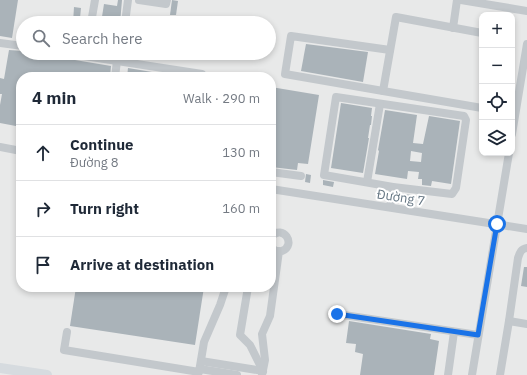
<!DOCTYPE html>
<meta charset="utf-8">
<style>
body{margin:0;font-family:"IBM Plex Sans",sans-serif;background:#f2f2f3;color:#1f2937}
.controls{position:absolute;right:12px;top:12px;display:grid;overflow:hidden;border-radius:8px;box-shadow:0 2px 6px #0003}
.controls button{width:36px;height:36px;display:grid;place-items:center;padding:0;border:0;border-bottom:1px solid #e0e1e3;background:#fff;color:#1f2937;font:20px sans-serif}
.stop{position:absolute;width:12px;height:12px;margin:-9px;border:3px solid #1a73e8;border-radius:50%;background:#fff}
.stop.end{background:#1a73e8;border-color:#fff;box-shadow:0 1px 4px #0008}
.list{margin:0;padding:0;list-style:none}
h2{display:flex;justify-content:space-between;align-items:center;height:52px;margin:0;padding:0 16px;font-size:17px}
h2 small{font-size:13px;font-weight:400;color:#747a83}
.list li{display:grid;grid-template-columns:26px 1fr auto;gap:12px;align-items:center;box-sizing:border-box;height:56px;padding:0 16px;border-top:1px solid #e0e1e3}
.list b{display:block;font-size:15px;white-space:nowrap}
.list p{margin:0;font-size:13px;white-space:nowrap;color:#747a83}
.list em{font-size:13px;font-style:normal;color:#747a83}
.icon{flex:none;width:22px;height:22px;fill:none;stroke:currentColor;stroke-width:2;stroke-linecap:round;stroke-linejoin:round}
.map{position:relative;flex:none;width:527px;height:375px;overflow:hidden}
.search{position:absolute;background:#fff;box-shadow:0 2px 6px #0003;left:16px;top:16px;width:260px;height:44px;display:flex;align-items:center;gap:10px;box-sizing:border-box;padding:0 14px;border-radius:22px;color:#747a83;font-size:15px}
.panel{position:absolute;background:#fff;box-shadow:0 2px 6px #0003;left:16px;top:72px;width:260px;height:220px;border-radius:16px}
.map>svg:first-child{display:block}
.built{fill:#e8e9e9;fill-rule:evenodd}
.building{fill:#aab3b9;fill-rule:evenodd}
.lines{fill:none;stroke-linecap:round;stroke-linejoin:round}
.minor{stroke:#c3c8cc;stroke-width:8}
.major{stroke:#d6dbdf;stroke-width:10}
.route{stroke:#1a73e8;stroke-width:5}
.labels{text-anchor:middle;stroke-width:4;stroke-linejoin:round;paint-order:stroke}
.street-label{font-size:13px;fill:#657683;stroke:#fff}
</style>
<div class="map">
<svg width="527" height="375" viewBox="0 0 527 375">
<rect width="100%" height="100%" fill="#fafaf8"/>
<path class="built" d="M0,0H527V375H0ZM482,15H512V153H482ZM23,23H269V53H23ZM21,77H271V287H21Z"/>
<g class="building">
<path d="M0,0H18L12,38L0,36Z"/>
<path d="M118,0H122L120,23H101L104,4L117,6Z"/>
<path d="M172,0L178,1L176,15H170Z"/>
<path d="M74,7L81,8L80,18L85,19V23H73Z"/>
<path d="M306,44L368,52L363,82L301,71Z"/>
<path d="M9,50L23,51V53H33L111,66L110,77H21V127L0,123V105L2,94H0V78L4,79Z"/>
<path d="M128,68L170,75V77H127Z"/>
<path d="M271,87L319,95L308,164L298,163L297,170L271,167Z"/>
<path d="M341,103L372,108L371,116H372L371,125H370L368,138H369L363,173L331,168Z"/>
<path d="M385,110L417,115L413,143L423,144L429,116L460,121L451,184L432,181L431,186L422,185V179H418L419,172L408,171L407,179L375,174L379,151L378,150ZM411,151L422,153L421,162L410,161Z"/>
<path d="M306,174L311,175L310,183L305,182Z"/>
<path d="M323,180L334,182L333,187L323,185Z"/>
<path d="M398,193L411,195L410,199L397,197Z"/>
<path d="M524,267H527V287L521,286Z"/>
<path d="M76,287H204L195,345L70,326Z"/>
<path d="M349,321L431,334L430,339L439,341L434,375H360L363,354L355,352L356,344L346,343Z"/>
</g>
<g class="lines">
<g class="minor">
<path d="M139,0L166,4L167,0"/>
<path d="M461,0L527,11"/>
<path d="M91,23L95,0"/>
<path d="M125,23L128,0"/>
<path d="M453,28L457,0"/>
<path d="M482,33L396,17L383,91L482,108"/>
<path d="M0,43L23,46"/>
<path d="M65,53L202,74V77"/>
<path d="M115,77L117,61"/>
<path d="M383,91L285,74L291,36L390,50"/>
<path d="M336,97L464,116L466,120L456,188L452,194L393,187L324,175Z"/>
<path d="M512,134L527,44"/>
<path d="M0,147L21,151"/>
<path d="M271,172L301,176"/>
<path d="M367,182L380,104"/>
<path d="M271,189L527,229"/>
<path d="M390,207L393,187"/>
<path d="M271,237C283,223 297,245 282,251C278,253 274,250 271,247"/>
<path d="M248,287L240,335L250,345L263,371"/>
<path d="M337,314L478,335"/>
<path d="M509,321L518,258C520,252 521,249 527,248"/>
<path d="M67,332L64,350L199,372L204,342L220,305L226,287"/>
<path d="M201,361L263,371"/>
<path d="M200,369L237,375"/>
<path d="M262,375L265,360L262,334L270,316L279,251"/>
<path d="M448,375L454,332"/>
<path d="M472,375L509,153"/>
<path d="M500,375L509,321L527,324"/>
</g>
<path class="major" d="M0,368L47,375"/>
</g>
<g class="lines">
<path class="route" d="M337,314L478,335L497,224"/>
</g>
<g class="labels">
<g class="street-label">
<text transform="translate(401 197) rotate(9)" y="5">Đường 7</text>
</g>
</g>
</svg>
<div class="controls">
<button>+</button>
<button>−</button>
<button><svg class="icon" aria-label="locate" viewBox="0 0 24 24"><circle cx="12" cy="12" r="6"/><path d="M12 2v4M12 18v4M2 12h4M18 12h4"/></svg></button>
<button><svg class="icon" aria-label="layers" viewBox="0 0 24 24"><path d="M12 4l9 5-9 5-9-5zM3 14l9 5 9-5"/></svg></button>
</div>
<div class="stop" style="left:497px;top:224px"></div>
<div class="stop end" style="left:337px;top:314px"></div>
<div class="search"><svg class="icon" aria-label="search" viewBox="0 0 24 24"><circle cx="10" cy="10" r="6"/><path d="M15 15l6 6"/></svg>Search here</div>
<section class="panel">
<h2>4 min<small>Walk · 290 m</small></h2>
<ul class="list">
<li><svg class="icon" aria-label="ahead" viewBox="0 0 24 24"><path d="M12 20V5M6 11l6-6 6 6"/></svg><div><b>Continue</b><p>Đường 8</p></div><em>130 m</em></li>
<li><svg class="icon" aria-label="right" viewBox="0 0 24 24"><path d="M7 20v-9h11M14 6l5 5-5 5"/></svg><div><b>Turn right</b></div><em>160 m</em></li>
<li><svg class="icon" aria-label="arrive" viewBox="0 0 24 24"><path d="M6 21V4h12l-3 4 3 4H6"/></svg><div><b>Arrive at destination</b></div></li>
</ul>
</section>
</div>
